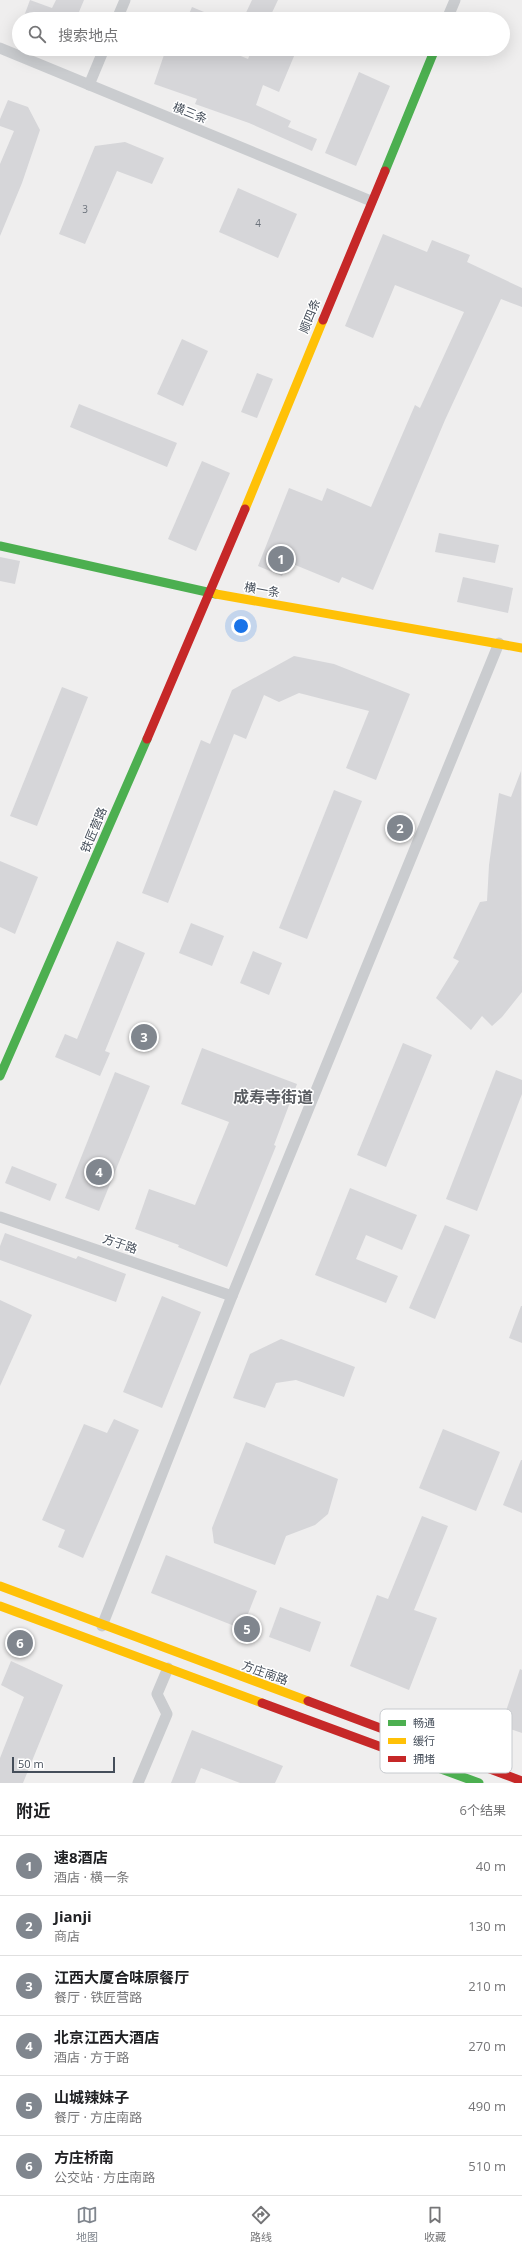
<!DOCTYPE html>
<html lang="zh">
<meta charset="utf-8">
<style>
body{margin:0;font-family:"Open Sans","Noto Sans SC",sans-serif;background:#f2f2f2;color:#202124}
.scale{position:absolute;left:12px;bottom:10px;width:103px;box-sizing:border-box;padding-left:4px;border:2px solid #454e5a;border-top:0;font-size:11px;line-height:14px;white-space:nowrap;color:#454e5a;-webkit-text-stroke:3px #fff;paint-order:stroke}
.you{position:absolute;left:241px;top:626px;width:14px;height:14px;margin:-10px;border:3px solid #fff;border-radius:50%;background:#1a73e8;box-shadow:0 0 0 6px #1a73e833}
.badge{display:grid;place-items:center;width:26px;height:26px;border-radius:50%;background:#80868e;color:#fff;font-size:13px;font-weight:700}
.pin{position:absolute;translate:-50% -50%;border:2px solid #fff;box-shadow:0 1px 4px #0006}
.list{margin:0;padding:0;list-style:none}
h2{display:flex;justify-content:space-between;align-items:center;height:52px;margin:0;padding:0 16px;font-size:17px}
h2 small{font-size:13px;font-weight:400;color:#757577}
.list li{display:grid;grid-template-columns:26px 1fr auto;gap:12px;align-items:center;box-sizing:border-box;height:60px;padding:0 16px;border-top:1px solid #e0e0e0}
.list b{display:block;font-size:15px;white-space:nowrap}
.list p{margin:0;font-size:13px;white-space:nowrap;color:#757577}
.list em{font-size:13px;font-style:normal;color:#757577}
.icon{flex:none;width:22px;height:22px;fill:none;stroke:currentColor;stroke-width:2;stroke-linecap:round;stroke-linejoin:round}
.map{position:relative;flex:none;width:522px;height:1783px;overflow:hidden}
.search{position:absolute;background:#fff;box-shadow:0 4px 16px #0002;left:12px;right:12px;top:12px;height:44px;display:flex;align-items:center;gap:10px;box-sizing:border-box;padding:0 14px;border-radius:22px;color:#757577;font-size:15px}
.sheet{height:412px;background:#fff}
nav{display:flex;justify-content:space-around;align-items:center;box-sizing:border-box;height:56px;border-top:1px solid #e0e0e0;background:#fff;font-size:11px;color:#757577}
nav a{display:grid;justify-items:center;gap:2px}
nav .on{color:#80868e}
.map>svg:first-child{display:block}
.building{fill:#d6d6d9}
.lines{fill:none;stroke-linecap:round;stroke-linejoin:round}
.street{stroke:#cacccf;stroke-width:11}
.fast{stroke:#4caf50;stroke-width:9}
.slow{stroke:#ffc107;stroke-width:9}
.jam{stroke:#c62828;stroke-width:9}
.labels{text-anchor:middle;stroke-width:3;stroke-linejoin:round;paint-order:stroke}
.number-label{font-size:10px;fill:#6b727b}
.street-label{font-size:12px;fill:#454e5a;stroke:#fff}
.district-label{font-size:16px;font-weight:bold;fill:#5a5d62;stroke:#fff}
.key{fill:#fff;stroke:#c7cace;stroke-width:1}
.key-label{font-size:11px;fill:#454e5a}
</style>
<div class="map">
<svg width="522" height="1783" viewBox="0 0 522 1783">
<rect width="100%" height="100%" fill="#efeeee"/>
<g class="building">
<path d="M30,0L52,8L56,0H84L76,19H23Z"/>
<path d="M252,0H278L269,19H243Z"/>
<path d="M192,7L221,19H187Z"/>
<path d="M166,49H224L248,59L252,49H297L279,92L263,85L256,105L291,121L288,127L317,139L312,151L249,123L195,104L197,99L154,84Z"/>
<path d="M359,72L390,86L356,166L325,153Z"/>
<path d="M8,100L28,107L40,130L22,183L0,236V164L14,131L0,126V119Z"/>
<path d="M125,142L164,158L152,184L117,171L85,244L59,234L95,146Z"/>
<path d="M238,188L297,214L278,258L219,232Z"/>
<path d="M383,234L427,252L432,240L470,255L467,262L522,288V307L501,299L445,420L373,590L342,577L339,583L288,562L282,576L258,566L289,488L322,501L327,488L371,507L415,405L420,408L464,312L395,285L373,338L345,326Z"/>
<path d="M182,339L208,351L183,406L157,394Z"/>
<path d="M257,373L273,379L257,418L241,412Z"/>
<path d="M79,404L177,443L167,467L70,427Z"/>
<path d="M202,461L230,473L196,551L168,539Z"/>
<path d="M439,533L499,545L495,563L435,552Z"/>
<path d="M0,557L20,561L15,584L0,581Z"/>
<path d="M463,577L513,588L508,613L457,602Z"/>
<path d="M294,656L334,664L410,694L376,780L346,768L369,711L299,693L279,702L264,695L246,739L234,734L168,903L142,893L201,740L210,744L232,690Z"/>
<path d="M62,687L88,697L37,826L10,816Z"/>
<path d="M521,771L522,992L502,1017L492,1026L482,1016L471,1030L436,998L459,961L453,958L480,902L487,901L489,865L499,793L511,797Z"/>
<path d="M334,790L362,801L307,939L279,928Z"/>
<path d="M0,861L38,877L15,934L0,927Z"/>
<path d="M191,923L224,936L212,966L179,953Z"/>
<path d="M117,941L145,953L105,1051L110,1053L100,1076L55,1057L65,1034L77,1039Z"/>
<path d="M253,951L282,963L269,995L240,983Z"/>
<path d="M403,1043L432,1055L386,1167L357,1155Z"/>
<path d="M202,1048L297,1084L274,1145L276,1146L227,1267L178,1247L179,1245L135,1229L149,1189L195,1205L229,1122L181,1104Z"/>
<path d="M496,1070L522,1080V1094L477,1211L446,1199Z"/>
<path d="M115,1072L150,1086L99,1211L65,1198Z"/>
<path d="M12,1166L57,1184L50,1201L5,1183Z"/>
<path d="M350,1188L417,1215L402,1250L366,1235L356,1259L398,1276L386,1303L315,1275Z"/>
<path d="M445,1225L470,1235L435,1319L409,1308Z"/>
<path d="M5,1233L76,1259L78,1256L126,1274L116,1302L0,1260V1246Z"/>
<path d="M162,1296L201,1312L162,1408L123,1392Z"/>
<path d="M0,1300L32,1315L0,1386Z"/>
<path d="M521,1306H522V1343L509,1338Z"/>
<path d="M281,1339L355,1367L344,1397L296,1380L276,1383L265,1408L233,1398L250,1354Z"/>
<path d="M114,1419L139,1430L83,1558L58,1547L65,1530L42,1520L84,1424L107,1433Z"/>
<path d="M443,1429L500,1452L476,1511L419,1488Z"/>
<path d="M246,1442L338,1479L328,1514L315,1525L286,1536L275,1565L214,1543L212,1528Z"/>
<path d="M521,1460H522V1513L503,1505Z"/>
<path d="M422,1516L448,1526L414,1610L437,1618L409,1690L350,1666L377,1595L388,1599Z"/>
<path d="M166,1555L257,1591L242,1629L151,1593Z"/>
<path d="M280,1607L321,1622L310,1652L269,1637Z"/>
<path d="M11,1661L63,1685L23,1783H0V1758L24,1697L1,1685Z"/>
<path d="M520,1669L522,1670V1733L501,1726Z"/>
<path d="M192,1730L283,1766L275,1783H240L201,1768L195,1783H171Z"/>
</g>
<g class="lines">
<g class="street">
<path d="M117,19L125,0"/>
<path d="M447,19L455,0"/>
<path d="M0,48L371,201"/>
<path d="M89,85L104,49"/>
<path d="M0,1217L232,1296"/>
<path d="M102,1626L232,1296L499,643"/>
<path d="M138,1783L167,1714L157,1694L168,1668"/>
</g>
<g class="fast">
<path d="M385,171L435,49"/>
<path d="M0,546L216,594"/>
<path d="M0,1076L147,739"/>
<path d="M384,1748L479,1783"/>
</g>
<g class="slow">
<path d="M245,509L323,320"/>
<path d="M216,594L522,648"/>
<path d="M0,1586L308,1701"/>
<path d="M0,1606L262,1703"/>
</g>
<g class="jam">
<path d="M323,320L385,171"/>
<path d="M147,739L245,509"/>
<path d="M308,1701L522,1781"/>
<path d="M262,1703L384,1748"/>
</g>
</g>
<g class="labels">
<g class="number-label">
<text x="85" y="213">3</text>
<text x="258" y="227">4</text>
</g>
<g class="street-label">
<text transform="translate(190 113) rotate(22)" y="4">横三条</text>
<text transform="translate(310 316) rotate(-68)" y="4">顺四条</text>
<text transform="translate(262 590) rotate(10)" y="4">横一条</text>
<text transform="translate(94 830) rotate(-67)" y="4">铁匠营路</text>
<text transform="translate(120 1244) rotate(19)" y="4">方于路</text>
<text transform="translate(265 1673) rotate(20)" y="4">方庄南路</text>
</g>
<g class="district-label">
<text x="273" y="1103">成寿寺街道</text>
</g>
</g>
<rect x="380" y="1709" width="132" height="64" rx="6" class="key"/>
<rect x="388" y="1720" width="18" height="6" fill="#4caf50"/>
<rect x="388" y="1738" width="18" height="6" fill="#ffc107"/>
<rect x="388" y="1756" width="18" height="6" fill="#c62828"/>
<g class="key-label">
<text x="413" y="1727">畅通</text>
<text x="413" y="1745">缓行</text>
<text x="413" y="1763">拥堵</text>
</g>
</svg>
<div class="scale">50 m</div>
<div class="you"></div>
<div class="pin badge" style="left:281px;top:559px">1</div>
<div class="pin badge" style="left:400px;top:828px">2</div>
<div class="pin badge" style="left:144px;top:1037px">3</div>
<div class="pin badge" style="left:99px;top:1172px">4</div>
<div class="pin badge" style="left:247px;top:1629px">5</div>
<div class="pin badge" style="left:20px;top:1643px">6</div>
<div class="search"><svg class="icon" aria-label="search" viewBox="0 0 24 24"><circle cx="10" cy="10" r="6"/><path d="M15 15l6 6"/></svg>搜索地点</div>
</div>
<section class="sheet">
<h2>附近<small>6个结果</small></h2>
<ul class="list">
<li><span class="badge">1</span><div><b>速8酒店</b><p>酒店 · 横一条</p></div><em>40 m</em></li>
<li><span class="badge">2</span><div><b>Jianji</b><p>商店</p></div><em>130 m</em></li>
<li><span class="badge">3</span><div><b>江西大厦合味原餐厅</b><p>餐厅 · 铁匠营路</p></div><em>210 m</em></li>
<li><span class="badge">4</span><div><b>北京江西大酒店</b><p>酒店 · 方于路</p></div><em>270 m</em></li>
<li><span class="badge">5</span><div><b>山城辣妹子</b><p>餐厅 · 方庄南路</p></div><em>490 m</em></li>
<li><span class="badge">6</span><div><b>方庄桥南</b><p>公交站 · 方庄南路</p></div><em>510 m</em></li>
</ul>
</section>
<nav>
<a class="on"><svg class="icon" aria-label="map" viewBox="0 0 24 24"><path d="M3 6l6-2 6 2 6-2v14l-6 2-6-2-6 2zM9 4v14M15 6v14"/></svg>地图</a>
<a><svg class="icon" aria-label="directions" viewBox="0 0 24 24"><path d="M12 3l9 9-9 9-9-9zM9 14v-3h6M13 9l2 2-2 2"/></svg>路线</a>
<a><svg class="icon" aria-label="saved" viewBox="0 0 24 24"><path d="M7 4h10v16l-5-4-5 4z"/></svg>收藏</a>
</nav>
